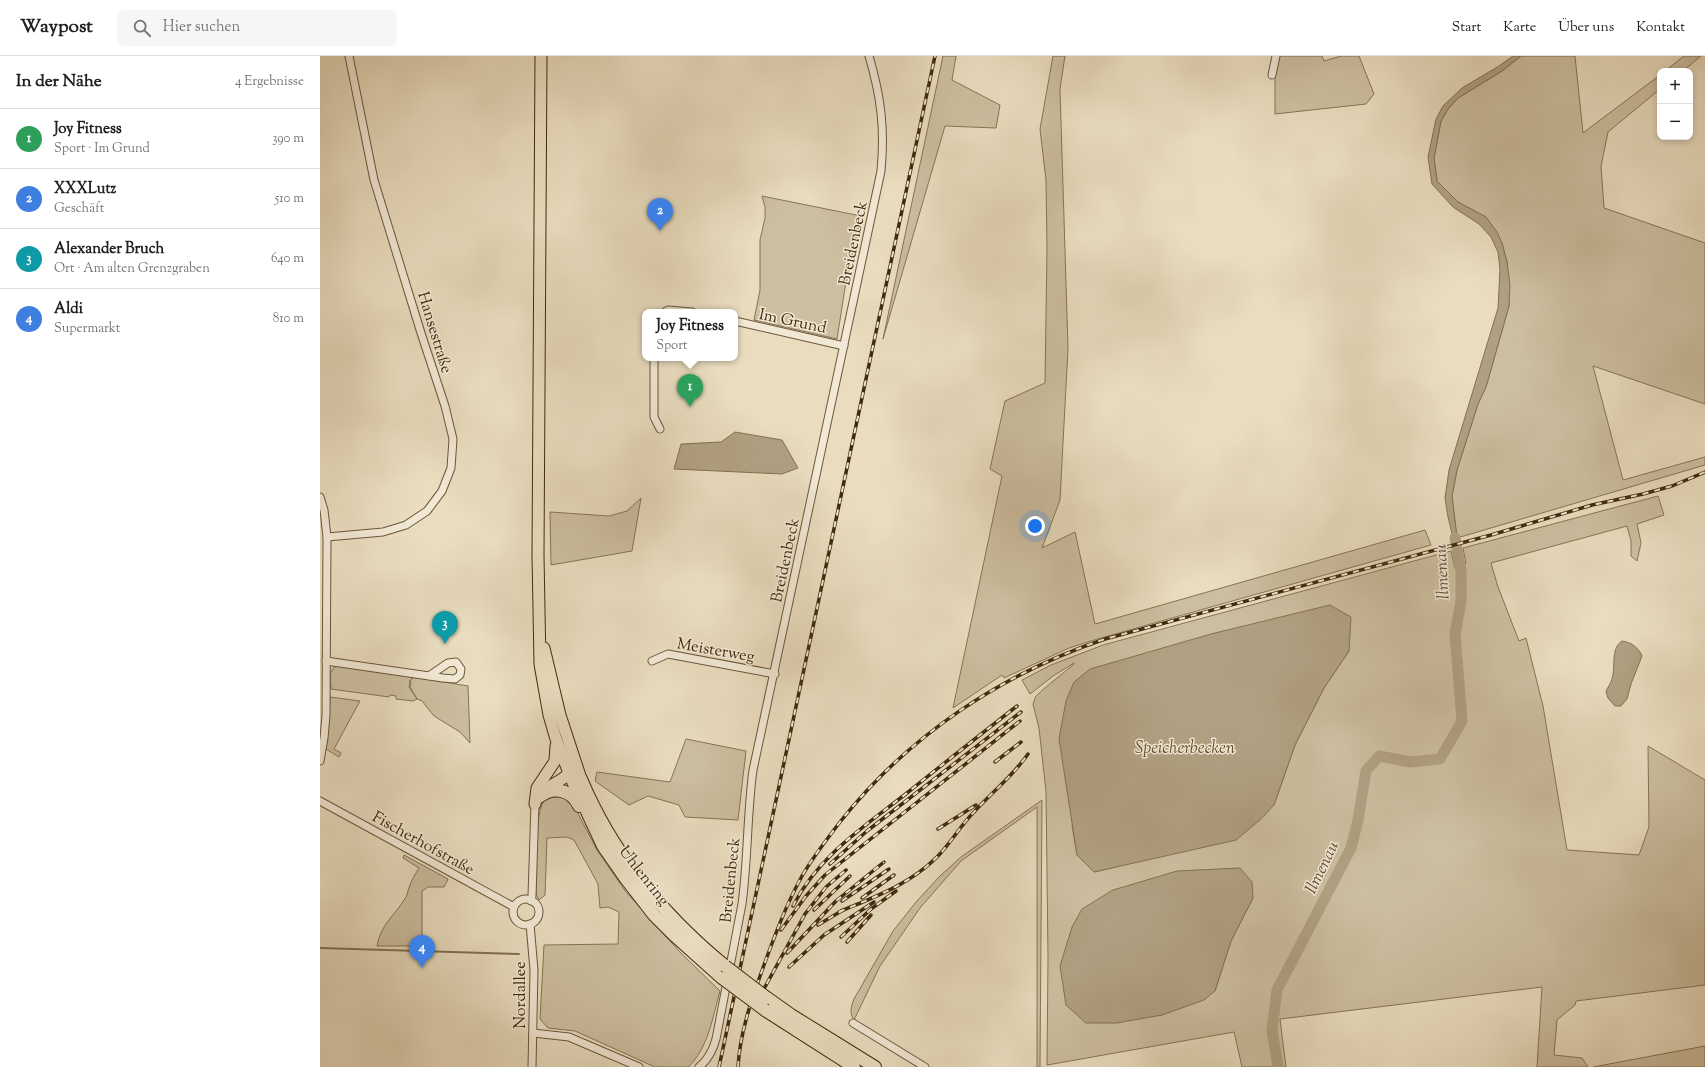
<!DOCTYPE html>
<html lang="de">
<meta charset="utf-8">
<style>
body{margin:0;font-family:"Sorts Mill Goudy",serif;background:#f6f6f6;color:#202124}
.controls{position:absolute;right:12px;top:12px;display:grid;overflow:hidden;border-radius:8px;box-shadow:0 2px 6px #0003}
.controls button{width:36px;height:36px;display:grid;place-items:center;padding:0;border:0;border-bottom:1px solid #e0e0e0;background:#fff;color:#202124;font:20px sans-serif}
.you{position:absolute;left:715px;top:470px;width:14px;height:14px;margin:-10px;border:3px solid #fff;border-radius:50%;background:#1a73e8;box-shadow:0 0 0 6px #1a73e833}
.badge{display:grid;place-items:center;width:26px;height:26px;border-radius:50%;background:#2563eb;color:#fff;font-size:13px;font-weight:700}
.pin{position:absolute;translate:-50% -33px;filter:drop-shadow(0 1px 2px #0008)}
.pin::after{content:'';position:absolute;top:21px;width:14px;height:12px;background:inherit;clip-path:polygon(0 0,100% 0,50% 100%)}
.popup{position:absolute;left:322px;top:253px;width:96px;height:52px;box-sizing:border-box;display:grid;place-content:center;border-radius:8px;background:#fff;filter:drop-shadow(0 1px 3px #0005);font-size:13px;white-space:nowrap;color:#757577}
.popup b{font-size:15px;color:#202124}
.popup::after{content:'';position:absolute;left:50%;top:100%;margin-left:-8px;border:8px solid transparent;border-top-color:#fff}
.list{margin:0;padding:0;list-style:none}
h2{display:flex;justify-content:space-between;align-items:center;height:52px;margin:0;padding:0 16px;font-size:17px}
h2 small{font-size:13px;font-weight:400;color:#757577}
.list li{display:grid;grid-template-columns:26px 1fr auto;gap:12px;align-items:center;box-sizing:border-box;height:60px;padding:0 16px;border-top:1px solid #e0e0e0}
.list b{display:block;font-size:15px;white-space:nowrap}
.list p{margin:0;font-size:13px;white-space:nowrap;color:#757577}
.list em{font-size:13px;font-style:normal;color:#757577}
.icon{flex:none;width:22px;height:22px;fill:none;stroke:currentColor;stroke-width:2;stroke-linecap:round;stroke-linejoin:round}
.map{position:relative;flex:none;width:1385px;height:1011px;overflow:hidden}
header{display:flex;align-items:center;gap:24px;box-sizing:border-box;height:56px;padding:0 20px;background:#fff;border-bottom:1px solid #e0e0e0}
header strong{font-size:19px}
nav{display:flex;gap:22px;margin-inline-start:auto;font-size:14px}
.search{width:280px;height:36px;background:#f6f6f6;display:flex;align-items:center;gap:10px;box-sizing:border-box;padding:0 14px;border-radius:8px;color:#757577;font-size:15px}
main{display:flex}
aside{flex:1;background:#fff}
.map>svg:first-child{display:block}
.green{fill:#ccbea0;stroke:#867456;fill-rule:evenodd}
.water{fill:#b0a082;stroke:#847152}
.lines{fill:none;stroke-linecap:round;stroke-linejoin:round}
.stream{stroke:#847152;stroke-width:2}
.river{stroke:#b0a082;stroke-width:11}
.minor-casing{stroke:#6b5738;stroke-width:9}
.primary-casing{stroke:#412b0b;stroke-width:13}
.trunk-casing{stroke:#412b0b;stroke-width:14}
.minor{stroke:#f1e8d5;stroke-width:7}
.primary{stroke:#e9dcbf;stroke-width:11}
.trunk{stroke:#e9dcbf;stroke-width:12}
.rail-casing{stroke:#412b0b;stroke-width:3.5}
.rail{stroke:#f1e8d5;stroke-width:2;stroke-dasharray:6;stroke-linecap:butt}
.trunk-bridge-casing{stroke:#412b0b;stroke-width:14;stroke-linecap:butt}
.trunk-bridge{stroke:#e9dcbf;stroke-width:12}
.labels{text-anchor:middle;stroke-width:3;stroke-linejoin:round;paint-order:stroke}
.street-label{font-size:16px;fill:#412b0b;stroke:#f1e8d5}
.water-label{font-size:17px;font-style:italic;fill:#624e2f;stroke:#f1e8d5}
</style>
<header>
<strong>Waypost</strong>
<div class="search"><svg class="icon" aria-label="search" viewBox="0 0 24 24"><circle cx="10" cy="10" r="6"/><path d="M15 15l6 6"/></svg>Hier suchen</div>
<nav><a>Start</a><a>Karte</a><a>Über uns</a><a>Kontakt</a></nav>
</header>
<main>
<aside>
<h2>In der Nähe<small>4 Ergebnisse</small></h2>
<ul class="list">
<li><span class="badge" style="background:#2e9e5b">1</span><div><b>Joy Fitness</b><p>Sport · Im Grund</p></div><em>390 m</em></li>
<li><span class="badge" style="background:#3f7fe0">2</span><div><b>XXXLutz</b><p>Geschäft</p></div><em>510 m</em></li>
<li><span class="badge" style="background:#0f9aa8">3</span><div><b>Alexander Bruch</b><p>Ort · Am alten Grenzgraben</p></div><em>640 m</em></li>
<li><span class="badge" style="background:#3f7fe0">4</span><div><b>Aldi</b><p>Supermarkt</p></div><em>810 m</em></li>
</ul>
</aside>
<div class="map">
<svg width="1385" height="1011" viewBox="0 0 1385 1011">
<rect width="100%" height="100%" fill="#e9dcbf"/>
<filter id="stains"><feTurbulence type="fractalNoise" baseFrequency=".005" numOctaves="4"/><feColorMatrix values="0 0 0 0 .2 0 0 0 0 .09 0 0 0 0 .02 0 0 0 .5 -.17"/></filter>
<radialGradient id="worn" r=".72"><stop offset=".6" stop-color="#630" stop-opacity="0"/><stop offset="1" stop-color="#630" stop-opacity=".3"/></radialGradient>
<g class="green">
<path d="M623,0H636L632,24L680,49L676,72L625,70L563,283Z"/>
<path d="M733,0H745L740,33L748,292L740,444L722,492L755,476L775,568L1105,474L1111,489L774,584L749,592L684,622L682,619L633,652L682,420L670,413L685,345L725,327L727,192L726,124L720,73Z"/>
<path d="M959,0H1002L1004,5L1021,0H1039L1054,38L1046,48L955,58V18Z"/>
<path d="M1201,0H1255L1263,77L1340,19V33L1288,76L1281,110L1284,152L1385,187V348L1273,310L1303,424L1385,401V409L1137,482L1132,440L1137,414L1158,348L1166,331L1189,250L1187,206L1182,187L1166,161L1138,146L1117,125L1114,102L1121,65L1128,53L1138,42L1182,15Z"/>
<path d="M1364,0H1381L1363,15H1345Z"/>
<path d="M442,140L541,160L525,232L517,283L434,264L440,234V184L445,162V151Z"/>
<path d="M1338,440L1344,459L1317,468L1321,487L1317,505L1311,500V485L1307,470L1171,507L1178,531L1199,585L1206,582L1223,650L1247,794L1319,799L1329,771L1328,690L1385,724V929L1256,945L1255,949L1237,964L1234,999L1262,1002L1268,1011H1217L1222,931L960,963L966,1011H922L914,976L727,1009L728,901L726,735L719,672L713,648L716,640L726,631L753,609L754,607L733,620L710,638L702,624L731,609L783,589L1131,495L1135,512L1146,508L1143,492ZM1029,595L1004,632L975,689L954,749L800,810L774,816L757,799L752,769ZM920,812L933,842L911,885L895,935Z"/>
<path d="M321,442L312,495L231,509L230,456L289,460L307,455Z"/>
<path d="M19,610L93,621L91,624L94,621L148,630L150,687L140,676L114,660L102,645L97,643L90,631L91,628L90,624L89,631L97,643L93,645L76,643V640L70,639L69,641L11,633L10,618L14,611Z"/>
<path d="M10,641L40,645L14,693L21,697L19,701L6,693Z"/>
<path d="M366,683L426,695L418,764L365,761L359,749L328,740L309,749L275,725L277,716L350,726Z"/>
<path d="M240,739L252,746L277,794L306,836L360,896L400,935C393,960 388,993 368,1011H335L255,975L228,972L220,963L224,889L298,888L299,856L288,851L280,852L278,828L254,784L247,781L227,782L225,839L219,844L216,838C216,819 214,755 225,743C229,739 235,739 240,739Z"/>
<path d="M722,744L720,1011H717V751L641,805L600,852L560,910L534,964C529,957 531,951 534,943L573,875L596,846L619,821L641,801Z"/>
<path d="M84,799L128,823L124,831H108L102,835V890H57C60,869 76,858 86,841C88,837 88,833 90,829C92,823 96,817 99,812L83,802Z"/>
<path d="M1385,990V1011H1273Z"/>
</g>
<g class="water">
<path d="M1193,0H1201L1182,15L1138,42L1128,53L1121,65L1114,102L1117,125L1138,146L1166,161L1177,176L1182,187L1187,206L1190,229L1189,250L1166,331L1158,348L1137,414L1132,440L1137,482V498L1128,461L1125,442L1129,414L1178,252L1180,213L1178,196L1171,181L1159,168L1133,151L1112,128L1108,101L1116,63L1123,50L1142,32L1179,10Z"/>
<path d="M415,376L462,384L478,412L462,418L354,413L361,388L401,386Z"/>
<path d="M1010,549L1031,561L1029,595L1004,632L975,689L954,749L941,763L916,784L774,816L757,799L739,683L746,645L754,626L770,613L891,578Z"/>
<path d="M1302,585C1311,586 1319,592 1322,600L1311,628L1307,643L1301,650H1295L1288,642L1286,635C1288,631 1291,627 1292,623C1296,611 1290,593 1302,585Z"/>
<path d="M920,812L932,826L933,842L911,885L895,935L884,944L842,959L797,967H766L746,949L740,910L752,871L762,853L793,834L857,815Z"/>
</g>
<g class="lines">
<path class="stream" d="M0,892L199,898"/>
<path class="river" d="M958,1011L952,974L957,934L1031,792L1038,764L1046,715L1059,700L1090,706L1120,703L1142,665L1135,578L1141,546V515L1135,482"/>
<defs>
<g id="minor">
<path d="M952,19L956,0"/>
<path d="M345,256L348,254L372,256"/>
<path d="M415,265L524,290"/>
<path d="M334,302V361L340,373"/>
<path d="M0,441L4,454L7,481L6,659L4,682L0,705"/>
<path d="M7,481L63,476L86,469L107,455L122,435L131,412L133,383L125,350L101,277L54,124L29,0"/>
<path d="M6,605L123,622L135,623L140,619L141,613L136,606L128,607L109,620"/>
<path d="M332,605L348,598L455,618"/>
<path d="M0,745L194,851"/>
<circle cx="206" cy="856" r="13"/>
<path d="M211,845L212,840L215,748"/>
<path d="M210,868L214,914L212,1011"/>
<path d="M533,967L605,1011"/>
<path d="M213,977L249,981L319,1011"/>
<path d="M379,1011C388,1004 393,994 396,983L422,848C428,804 427,758 433,714L561,115C565,72 561,41 549,0"/>
</g>
<g id="primary">
<path d="M221,0L218,499L220,608L229,659L236,683L249,717"/>
<path d="M224,592L240,659L261,723"/>
<path d="M220,740C230,725 246,727 252,711"/>
<path d="M215,748L217,732L235,705L236,690"/>
</g>
<g id="trunk">
<path d="M249,717L283,790L306,823L334,859L354,879L402,922"/>
<path d="M261,723C292,797 344,860 405,910"/>
<path d="M219,741C233,730 251,733 259,750"/>
<path d="M447,942L471,959L555,1011"/>
<path d="M445,954L534,1011"/>
</g>
</defs>
<use href="#minor" class="minor-casing"/>
<use href="#primary" class="primary-casing"/>
<use href="#trunk" class="trunk-casing"/>
<use href="#minor" class="minor"/>
<use href="#primary" class="primary"/>
<use href="#trunk" class="trunk"/>
<defs>
<g id="rail">
<path d="M675,706L701,686"/>
<path d="M618,773L656,749"/>
<path d="M510,808L547,775L701,656"/>
<path d="M542,842L574,819"/>
<path d="M522,845L569,813"/>
<path d="M473,850C498,800 545,770 587,737C623,708 660,679 697,650"/>
<path d="M494,854L530,820"/>
<path d="M519,856C554,841 589,829 617,801C631,787 640,770 654,756C672,736 693,720 708,698"/>
<path d="M498,869L523,854"/>
<path d="M461,874L486,840L505,819L700,665"/>
<path d="M521,881L551,853L576,835"/>
<path d="M527,886L551,859"/>
<path d="M467,897L516,845L564,806"/>
<path d="M469,911L504,879L554,846"/>
<path d="M435,949L485,858L506,831L526,814"/>
<path d="M399,1011L615,0"/>
<path d="M418,1011C420,975 432,943 444,909C455,879 466,849 482,820C493,801 507,783 520,766C588,680 681,618 785,583L1171,479L1272,449L1323,438L1352,430L1385,416"/>
</g>
</defs>
<use href="#rail" class="rail-casing"/>
<use href="#rail" class="rail"/>
<defs>
<g id="trunk-bridge">
<path d="M405,910L447,942"/>
<path d="M402,922L445,954"/>
</g>
</defs>
<use href="#trunk-bridge" class="trunk-bridge-casing"/>
<use href="#trunk-bridge" class="trunk-bridge"/>
</g>
<g class="labels">
<g class="street-label">
<text transform="translate(532 187) rotate(-78)" y="6">Breidenbeck</text>
<text transform="translate(473 264) rotate(12)" y="6">Im Grund</text>
<text transform="translate(116 276) rotate(73)" y="6">Hansestraße</text>
<text transform="translate(464 504) rotate(-78)" y="6">Breidenbeck</text>
<text transform="translate(396 593) rotate(10)" y="6">Meisterweg</text>
<text transform="translate(104 786) rotate(29)" y="6">Fischerhofstraße</text>
<text transform="translate(325 819) rotate(52)" y="6">Uhlenring</text>
<text transform="translate(409 824) rotate(-84)" y="6">Breidenbeck</text>
<text transform="translate(199 939) rotate(-90)" y="6">Nordallee</text>
</g>
<g class="water-label">
<text transform="translate(1121 516) rotate(-93)" y="6">Ilmenau</text>
<text x="865" y="697">Speicherbecken</text>
<text transform="translate(1001 811) rotate(-64)" y="6">Ilmenau</text>
</g>
</g>
<rect width="100%" height="100%" filter="url(#stains)"/>
<rect width="100%" height="100%" fill="url(#worn)"/>
</svg>
<div class="controls">
<button>+</button>
<button>−</button>
</div>
<div class="you"></div>
<div class="pin badge" style="left:370px;top:351px;background:#2e9e5b">1</div>
<div class="popup"><b>Joy Fitness</b>Sport</div>
<div class="pin badge" style="left:340px;top:175px;background:#3f7fe0">2</div>
<div class="pin badge" style="left:125px;top:588px;background:#0f9aa8">3</div>
<div class="pin badge" style="left:102px;top:912px;background:#3f7fe0">4</div>
</div>
</main>
